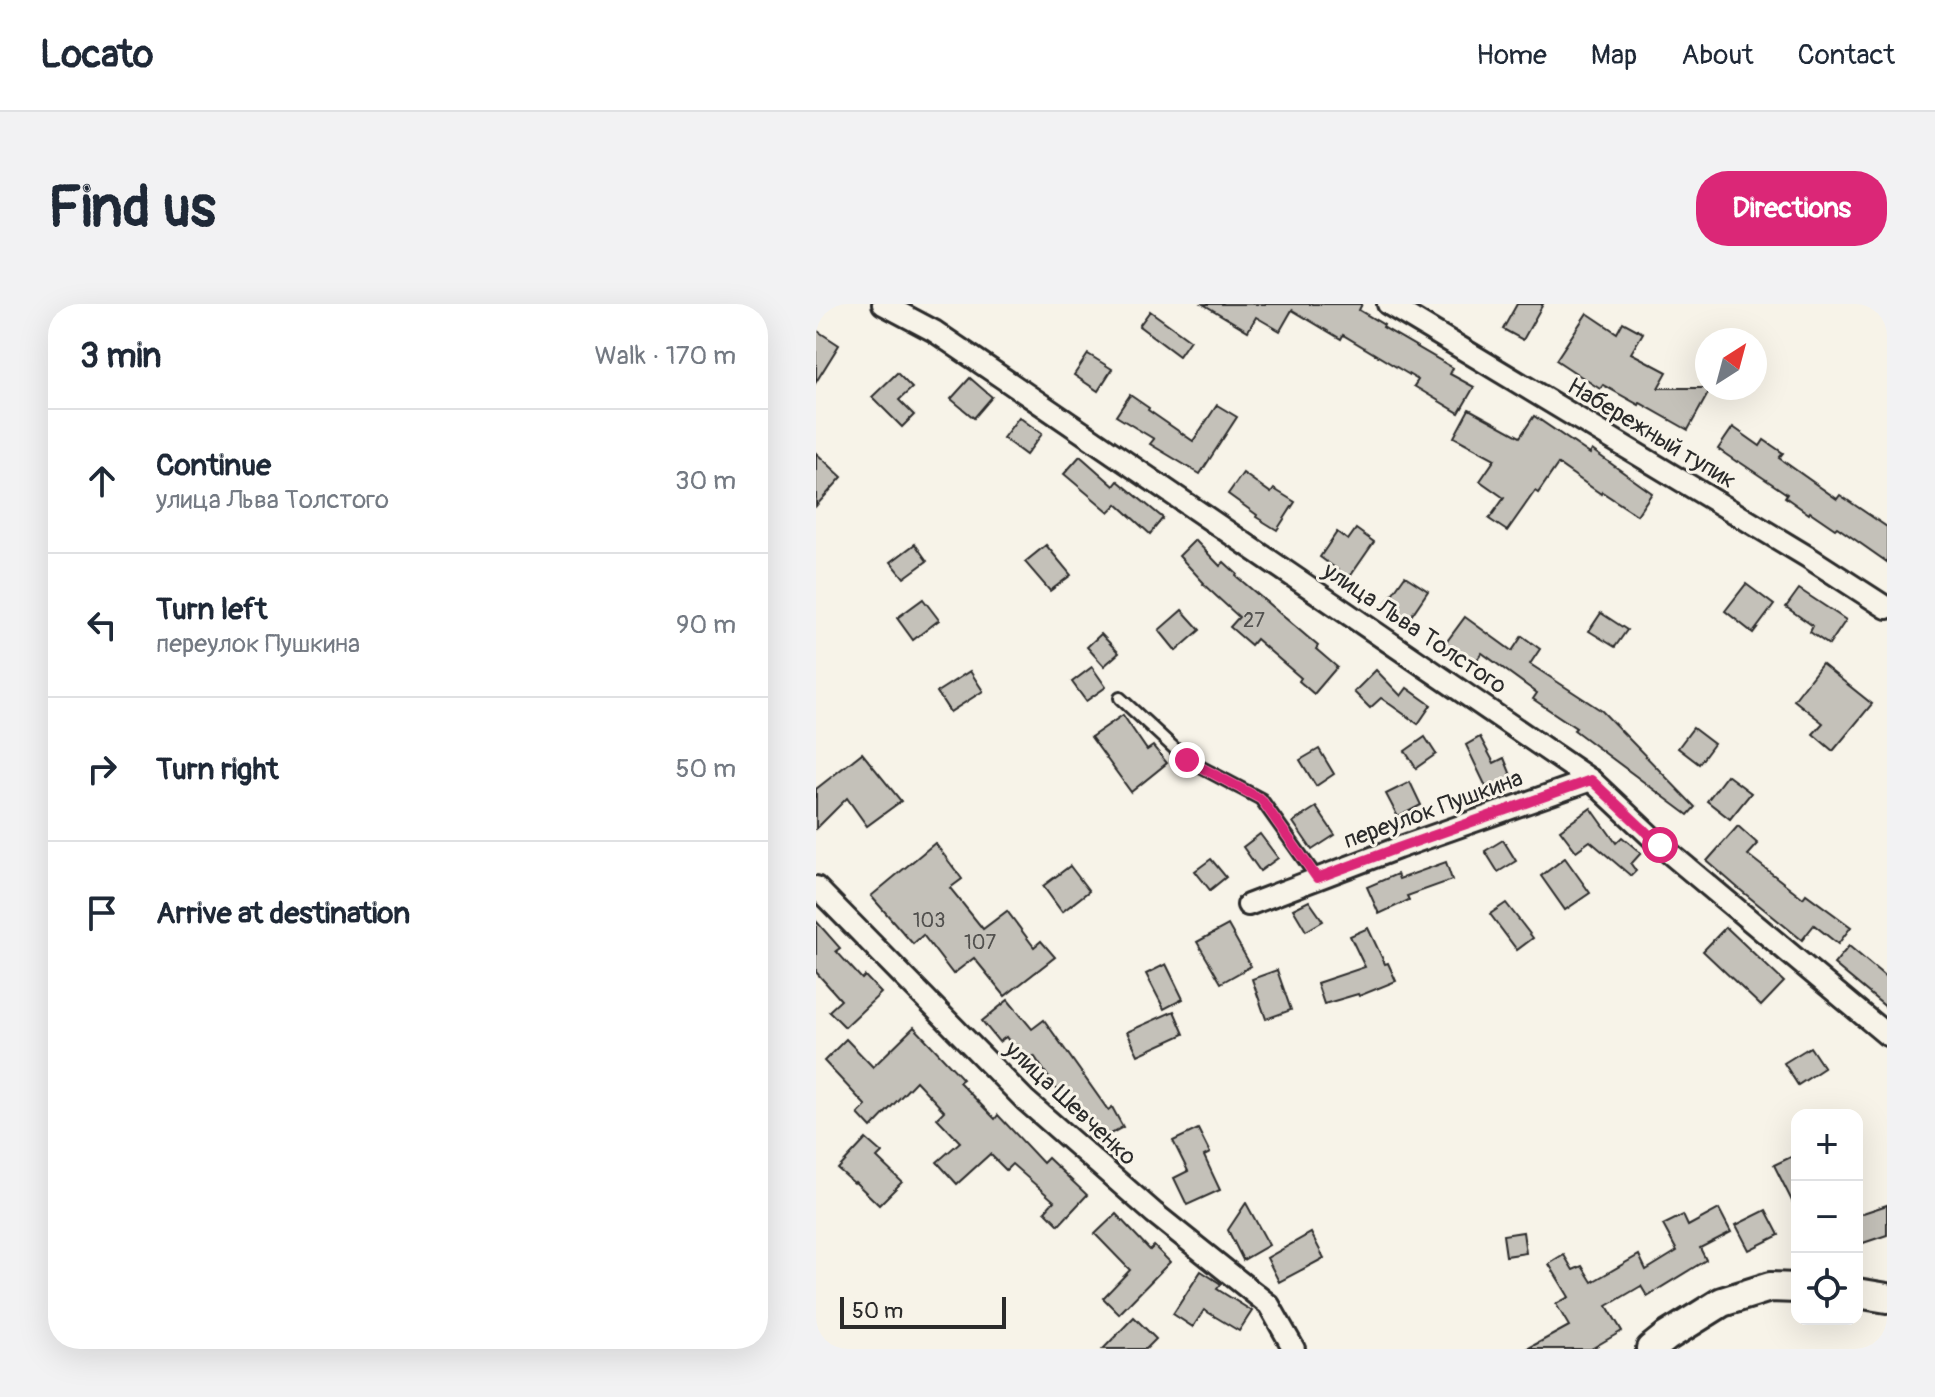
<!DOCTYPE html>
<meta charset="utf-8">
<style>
body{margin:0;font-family:Pangolin,sans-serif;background:#f2f2f3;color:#1f2937}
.controls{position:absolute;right:24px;bottom:24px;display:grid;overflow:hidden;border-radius:16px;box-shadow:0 8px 32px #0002}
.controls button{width:72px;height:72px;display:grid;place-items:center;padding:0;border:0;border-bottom:2px solid #e0e1e3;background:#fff;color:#1f2937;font:40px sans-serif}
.compass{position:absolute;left:879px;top:24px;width:72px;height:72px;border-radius:50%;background:#fff;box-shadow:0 8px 32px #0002;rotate:36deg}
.scale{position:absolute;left:24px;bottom:20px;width:166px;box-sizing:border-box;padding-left:8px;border:4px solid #2b2b2b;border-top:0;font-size:22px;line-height:28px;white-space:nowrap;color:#2b2b2b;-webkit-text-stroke:6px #f7f3e8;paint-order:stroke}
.stop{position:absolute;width:24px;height:24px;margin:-18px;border:6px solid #db2777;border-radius:50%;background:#fff}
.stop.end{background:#db2777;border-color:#fff;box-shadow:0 2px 8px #0008}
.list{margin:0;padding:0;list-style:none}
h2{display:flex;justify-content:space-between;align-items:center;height:104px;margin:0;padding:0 32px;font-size:34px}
h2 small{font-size:26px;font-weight:400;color:#747a83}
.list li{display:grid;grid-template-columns:52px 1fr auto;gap:24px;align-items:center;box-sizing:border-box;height:144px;padding:0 32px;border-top:2px solid #e0e1e3}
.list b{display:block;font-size:30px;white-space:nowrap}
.list p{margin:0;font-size:26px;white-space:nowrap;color:#747a83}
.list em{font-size:26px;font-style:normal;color:#747a83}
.icon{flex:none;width:44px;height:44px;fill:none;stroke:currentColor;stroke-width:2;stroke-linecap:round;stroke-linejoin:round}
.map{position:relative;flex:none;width:1071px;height:1045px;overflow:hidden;border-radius:32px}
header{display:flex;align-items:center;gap:48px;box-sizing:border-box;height:112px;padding:0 40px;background:#fff;border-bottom:2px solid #e0e1e3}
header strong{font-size:38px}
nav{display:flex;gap:44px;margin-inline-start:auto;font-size:28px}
.intro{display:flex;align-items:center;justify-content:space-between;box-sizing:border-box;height:192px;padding:0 48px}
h1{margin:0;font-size:56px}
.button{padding:20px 36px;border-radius:32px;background:#db2777;color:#fff;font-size:28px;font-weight:700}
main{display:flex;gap:48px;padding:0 48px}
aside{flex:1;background:#fff;border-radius:32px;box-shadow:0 8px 32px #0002}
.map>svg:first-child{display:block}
.building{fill:#c4c1b9;stroke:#2b2b2b;stroke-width:2}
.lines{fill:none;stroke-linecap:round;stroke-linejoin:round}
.service-casing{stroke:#2b2b2b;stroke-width:16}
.minor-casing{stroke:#2b2b2b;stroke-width:26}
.secondary-casing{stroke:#2b2b2b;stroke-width:34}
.service{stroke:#f7f3e8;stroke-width:10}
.minor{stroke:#f7f3e8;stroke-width:20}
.secondary{stroke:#f7f3e8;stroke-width:28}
.route{stroke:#db2777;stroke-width:10}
.labels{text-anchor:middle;stroke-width:6;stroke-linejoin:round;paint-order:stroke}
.number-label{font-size:20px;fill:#51504e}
.street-label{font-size:24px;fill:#2b2b2b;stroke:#f7f3e8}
</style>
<header>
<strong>Locato</strong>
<nav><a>Home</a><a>Map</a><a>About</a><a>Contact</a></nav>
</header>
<div class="intro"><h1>Find us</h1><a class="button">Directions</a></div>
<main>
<aside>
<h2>3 min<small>Walk · 170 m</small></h2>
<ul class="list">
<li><svg class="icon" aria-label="ahead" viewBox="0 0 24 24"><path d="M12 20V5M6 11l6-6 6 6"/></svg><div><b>Continue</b><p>улица Льва Толстого</p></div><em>30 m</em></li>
<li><svg class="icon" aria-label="left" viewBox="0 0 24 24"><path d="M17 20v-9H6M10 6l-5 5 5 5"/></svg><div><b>Turn left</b><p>переулок Пушкина</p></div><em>90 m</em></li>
<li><svg class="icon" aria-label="right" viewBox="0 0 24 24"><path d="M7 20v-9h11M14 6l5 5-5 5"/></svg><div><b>Turn right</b></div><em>50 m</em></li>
<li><svg class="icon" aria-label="arrive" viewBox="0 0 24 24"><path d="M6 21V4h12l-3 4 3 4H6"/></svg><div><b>Arrive at destination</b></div></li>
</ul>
</aside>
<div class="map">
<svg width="1071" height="1045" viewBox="0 0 1071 1045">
<rect width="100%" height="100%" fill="#f7f3e8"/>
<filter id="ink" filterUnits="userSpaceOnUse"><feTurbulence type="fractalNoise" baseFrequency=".0125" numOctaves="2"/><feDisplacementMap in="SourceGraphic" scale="16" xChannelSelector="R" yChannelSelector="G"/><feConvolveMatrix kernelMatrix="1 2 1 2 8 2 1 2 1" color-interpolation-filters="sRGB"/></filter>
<g filter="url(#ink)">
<g class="building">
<path d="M387,0H546L543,6L568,21L567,23L637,64L634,70L658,83L643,109L598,82L602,76L527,31L525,35L476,6L464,27L440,13L432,27Z"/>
<path d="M701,0H727L707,36L687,25Z"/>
<path d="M334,7L374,36L363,52L323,22Z"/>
<path d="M771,9L801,29L807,18L827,29L815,49L851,68L842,84H895L872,126L824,99L823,101L787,81L784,85L740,56Z"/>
<path d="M0,26L23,41L0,78Z"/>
<path d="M272,50L296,65L282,87L258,71Z"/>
<path d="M81,69L96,84L83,96L98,111L86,123L56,93Z"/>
<path d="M154,74L176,93L158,114L135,95Z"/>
<path d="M314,91L333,104L332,106L377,137L401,101L421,113L384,170L334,140L338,135L300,112Z"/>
<path d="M653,105L704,133L718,112L774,150L776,146L836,189L821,211L786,188L785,190L742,160L722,189L719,187L691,227L673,215L688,194L664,177L679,155L638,133Z"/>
<path d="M203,113L226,130L210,151L187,134Z"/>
<path d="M917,123L944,142L948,136L967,149L963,154L1021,195L1024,191L1071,223V258L1021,223L1019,225L994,208L993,210L969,193L971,190L922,157L921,158L902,145Z"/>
<path d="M0,149L26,173L0,202Z"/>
<path d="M264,152L298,182L302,177L347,214L334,230L301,200L293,208L248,170Z"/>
<path d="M427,169L455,189L458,185L479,198L461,226L440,213L441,211L412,190Z"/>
<path d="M540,225L558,238L533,274L504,253L521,228L532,236Z"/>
<path d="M379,236L404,262L408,258L421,270L420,272L502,342L500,345L521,363L498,390L483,377L485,374L440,335L435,341L414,323L423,313L387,280L388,279L363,252Z"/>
<path d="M99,240L111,257L88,274L75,258Z"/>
<path d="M230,241L255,271L234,287L209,258Z"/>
<path d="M589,272L612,287L593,315L570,299Z"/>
<path d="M930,280L958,301L937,329L909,307Z"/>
<path d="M983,285L1030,316L1013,341L994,328L997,322L970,303Z"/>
<path d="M107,295L123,316L97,336L81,314Z"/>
<path d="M366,306L384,326L360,347L343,326Z"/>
<path d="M785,309L811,326L799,343L773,327Z"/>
<path d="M649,313L696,347L706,332L724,345L714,360L786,407L879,503L872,511L758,426L760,424L717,395L721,389L666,349L658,360L629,340Z"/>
<path d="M285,330L303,349L288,362L271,343Z"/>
<path d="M1006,360L1056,400L1017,447L997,430L1007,419L978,396Z"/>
<path d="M276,363L290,383L270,397L256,378Z"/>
<path d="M560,366L585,392L591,384L615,401L602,420L565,394L554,404L538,388Z"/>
<path d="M154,367L167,387L134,408L121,388Z"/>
<path d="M307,411L331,446L337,442L351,459L315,488L275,433Z"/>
<path d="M877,424L898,440L883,460L862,444Z"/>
<path d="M609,433L620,450L600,464L589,447Z"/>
<path d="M664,433L678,459L688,454L697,476L672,487L650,441Z"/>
<path d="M503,445L518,470L500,482L484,456Z"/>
<path d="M46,449L85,497L51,522L31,494L0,525V485Z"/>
<path d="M911,471L935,489L914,515L891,497Z"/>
<path d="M594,478L605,501L582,513L570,490Z"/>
<path d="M500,503L519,531L496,546L477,518Z"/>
<path d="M775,504L800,539L806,533L825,549L815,560L820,567L815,572L774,537L760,547L744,526Z"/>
<path d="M922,522L942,540L932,551L987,594L990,590L1035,623L1022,640L998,621L986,636L922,584L891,557Z"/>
<path d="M444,530L462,554L444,567L427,543Z"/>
<path d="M687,536L700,557L682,568L669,547Z"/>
<path d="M119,539L146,575L134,584L167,625L191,607L218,643L225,637L239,653L189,692L158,654L137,670L107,631L97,640L55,592Z"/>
<path d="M749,554L774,589L749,606L725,572Z"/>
<path d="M395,555L410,573L394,586L379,567Z"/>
<path d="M630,558L636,576L591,592L593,596L563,610L551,583L581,570L583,575Z"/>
<path d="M254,562L273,587L246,608L227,582Z"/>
<path d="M493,597L507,617L490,627L477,605Z"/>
<path d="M690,599L717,634L701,646L674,610Z"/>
<path d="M0,617L24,644L20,647L46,675L49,672L65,689L29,723L13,707L25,696L0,668Z"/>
<path d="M412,621L435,662L405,679L381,638Z"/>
<path d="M910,623L968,678L945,702L887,647Z"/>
<path d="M552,624L569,660L572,659L580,677L543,692L542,690L508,700L501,679L549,663L534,632Z"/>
<path d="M1033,642L1071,674V704L1018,660Z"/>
<path d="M350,660L367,695L348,705L330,670Z"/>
<path d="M461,666L475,706L450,715L436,675Z"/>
<path d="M192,696L216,725L228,716L292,806L296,803L307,823L283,836L270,812L263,818L218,752L209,759L190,733L183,738L166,717Z"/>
<path d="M358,707L368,730L322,751L311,728Z"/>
<path d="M98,723L147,775L143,778L179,815L182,811L227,859L232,854L271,891L243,921L229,907L238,897L196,860L190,866L174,850L141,880L121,858L144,838L121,814L128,807L100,777L55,824L42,810L50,802L8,757L30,735L57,763Z"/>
<path d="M994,743L1008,764L982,781L968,759Z"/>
<path d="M382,825L394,849L388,852L404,886L371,901L358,874L372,867L357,837Z"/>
<path d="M50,835L66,849L61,854L86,878L63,901L39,878L38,879L22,865Z"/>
<path d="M981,850V907L958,861Z"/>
<path d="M430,899L453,941L427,956L412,926Z"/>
<path d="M1071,901V931L1041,941V911Z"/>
<path d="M903,905L915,928L884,944L890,956L831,992L825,982L791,1002L806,1027L775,1045H711L753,1022L740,1000L753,993L733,960L748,951L757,966L766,962L776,978L823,951L830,966L861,947L847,921L867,911L872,922Z"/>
<path d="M950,906L963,931L933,946L920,921Z"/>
<path d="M300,910L334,946L338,942L354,958L303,1010L287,994L314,966L279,930Z"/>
<path d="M707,928L710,949L690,952L687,931Z"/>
<path d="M495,929L508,954L463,978L451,954Z"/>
<path d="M385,967L405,980L401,985L436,1007L423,1027L388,1006L377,1023L357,1010Z"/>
<path d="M318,1013L340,1035L330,1045H287Z"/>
</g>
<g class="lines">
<defs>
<path id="service" d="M304,394L371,456L445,495L501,574"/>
<g id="minor">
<path d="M67,0L118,27L775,476L844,541L1071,731"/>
<path d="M572,0L992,253L1071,304"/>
<path d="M0,583L209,796L338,909L453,1001L478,1045"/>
<path d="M432,601L582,544L775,476"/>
</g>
<g id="secondary">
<path d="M1041,989L1071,994"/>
<path d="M835,1045L850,1033L906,998L954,983L981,984"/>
</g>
</defs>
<use href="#service" class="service-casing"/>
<use href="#minor" class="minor-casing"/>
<use href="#secondary" class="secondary-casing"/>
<use href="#service" class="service"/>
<use href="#minor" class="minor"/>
<use href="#secondary" class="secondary"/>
</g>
</g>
<g class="lines" filter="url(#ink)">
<path class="route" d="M371,456L445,495L501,574L582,544L775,476L844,541"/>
</g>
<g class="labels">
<g class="number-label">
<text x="438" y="323">27</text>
<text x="113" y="623">103</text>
<text x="164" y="645">107</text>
</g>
<g class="street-label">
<text transform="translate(836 129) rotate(31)" y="8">Набережный тупик</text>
<text transform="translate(599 324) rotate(34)" y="8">улица Льва Толстого</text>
<text transform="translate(617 505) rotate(-20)" y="8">переулок Пушкина</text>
<text transform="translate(255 799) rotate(43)" y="8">улица Шевченко</text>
</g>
</g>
</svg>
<div class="controls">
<button>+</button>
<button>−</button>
<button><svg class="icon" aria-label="locate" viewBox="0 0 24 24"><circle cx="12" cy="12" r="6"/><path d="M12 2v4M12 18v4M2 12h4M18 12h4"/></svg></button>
</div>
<svg class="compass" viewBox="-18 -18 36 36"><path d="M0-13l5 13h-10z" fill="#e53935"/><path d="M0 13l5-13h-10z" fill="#747a83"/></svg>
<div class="scale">50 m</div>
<div class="stop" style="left:844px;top:541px"></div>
<div class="stop end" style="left:371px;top:456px"></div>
</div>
</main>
